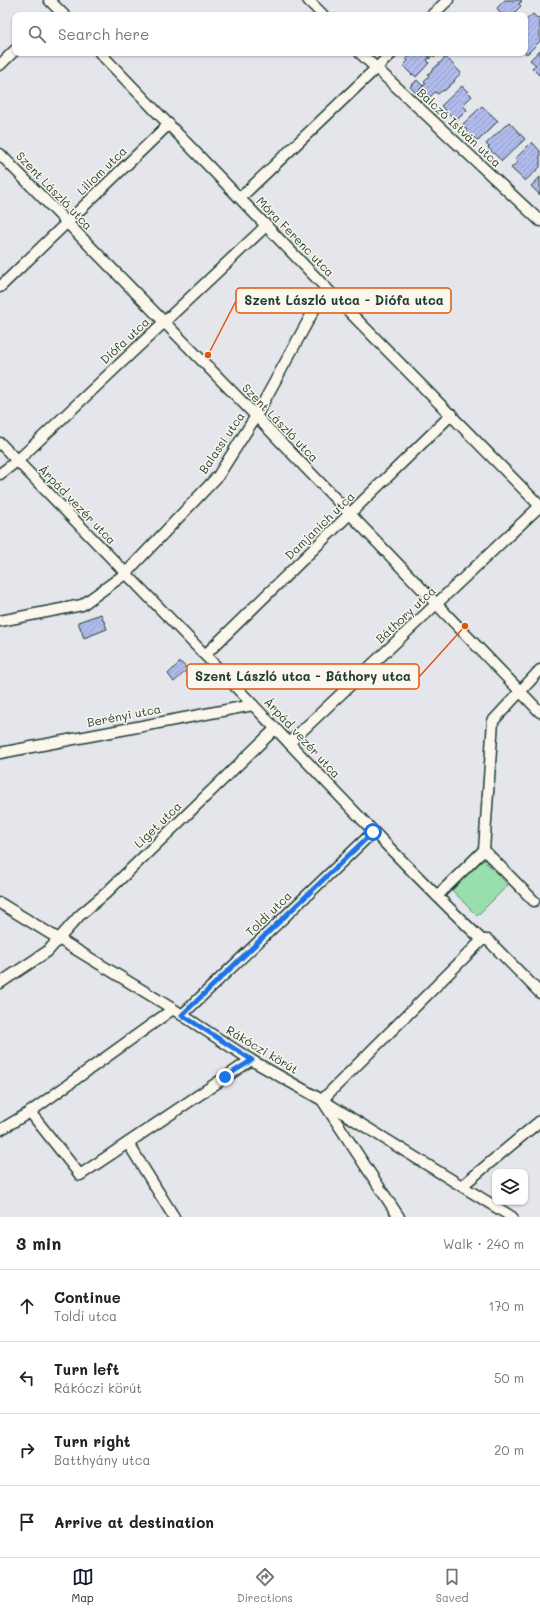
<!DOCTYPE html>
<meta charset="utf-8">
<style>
body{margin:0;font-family:Mali,sans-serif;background:#f2f2f2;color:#222}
.controls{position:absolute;right:12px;bottom:12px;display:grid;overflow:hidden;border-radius:8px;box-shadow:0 1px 3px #0004}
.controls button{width:36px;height:36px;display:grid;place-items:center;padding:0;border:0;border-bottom:1px solid #e0e0e0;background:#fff;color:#222;font:20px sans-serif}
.stop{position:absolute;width:12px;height:12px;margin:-9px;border:3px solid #1a73e8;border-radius:50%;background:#fff}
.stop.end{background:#1a73e8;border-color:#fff;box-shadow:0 1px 4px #0008}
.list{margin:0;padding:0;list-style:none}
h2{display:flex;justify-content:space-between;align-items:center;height:52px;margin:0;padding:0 16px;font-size:17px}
h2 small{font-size:13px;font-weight:400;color:#767676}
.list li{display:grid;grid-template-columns:26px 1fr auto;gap:12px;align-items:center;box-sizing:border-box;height:72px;padding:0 16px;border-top:1px solid #e0e0e0}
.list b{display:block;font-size:15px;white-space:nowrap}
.list p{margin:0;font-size:13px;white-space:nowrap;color:#767676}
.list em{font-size:13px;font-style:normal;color:#767676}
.icon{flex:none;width:22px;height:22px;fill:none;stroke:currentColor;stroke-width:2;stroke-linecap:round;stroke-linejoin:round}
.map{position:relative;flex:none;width:540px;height:1217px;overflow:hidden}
.search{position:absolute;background:#fff;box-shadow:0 1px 3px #0004;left:12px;right:12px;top:12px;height:44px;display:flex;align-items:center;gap:10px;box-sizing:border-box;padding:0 14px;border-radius:8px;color:#767676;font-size:15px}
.sheet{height:340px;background:#fff}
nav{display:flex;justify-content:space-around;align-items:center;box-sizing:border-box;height:56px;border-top:1px solid #e0e0e0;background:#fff;font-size:11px;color:#767676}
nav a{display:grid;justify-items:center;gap:2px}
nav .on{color:#111827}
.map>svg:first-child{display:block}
.green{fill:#98dfad;stroke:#5c8e70}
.building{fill:url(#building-hatch);stroke:#1f3d34}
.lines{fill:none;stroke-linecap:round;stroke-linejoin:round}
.street-casing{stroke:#1f3d34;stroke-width:13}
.street{stroke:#fbf7ec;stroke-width:10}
.route{stroke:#1a73e8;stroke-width:5}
.labels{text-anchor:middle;stroke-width:3;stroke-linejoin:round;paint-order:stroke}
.street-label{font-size:12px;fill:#1f3d34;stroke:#fbf7ec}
.leader{fill:none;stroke:#de580e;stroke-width:1.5}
.callout-dot{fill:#de580e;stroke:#fbf7ec;stroke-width:1.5}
.callout{fill:#fbf7ec;stroke:#de580e;stroke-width:1.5}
.callout-label{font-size:13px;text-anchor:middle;font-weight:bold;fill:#1f3d34}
</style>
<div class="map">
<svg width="540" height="1217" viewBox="0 0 540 1217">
<defs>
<pattern id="building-hatch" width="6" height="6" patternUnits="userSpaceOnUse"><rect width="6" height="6" fill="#b1bced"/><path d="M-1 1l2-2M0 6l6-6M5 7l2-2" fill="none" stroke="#8f9ac1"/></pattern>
</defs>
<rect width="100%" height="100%" fill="#e5e5ec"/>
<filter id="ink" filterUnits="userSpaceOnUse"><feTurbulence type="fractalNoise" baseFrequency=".025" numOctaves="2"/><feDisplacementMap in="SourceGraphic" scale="8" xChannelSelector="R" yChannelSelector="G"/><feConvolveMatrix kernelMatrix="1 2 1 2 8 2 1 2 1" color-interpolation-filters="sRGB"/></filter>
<g filter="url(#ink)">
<path class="green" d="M483,860L508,885L477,916L452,890Z"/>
<g class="building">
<path d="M505,0H521L522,1L519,4L521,6L512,15H502L497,8Z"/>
<path d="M533,14L537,18L540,17V41L527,54L525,53V21Z"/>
<path d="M540,50V73L539,75L532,68L536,65L530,60Z"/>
<path d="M413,53H425L430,58L427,60L429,63L416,77L413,74L412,75L403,66L408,61L406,59Z"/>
<path d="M425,53H439L435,57L432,55L430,58Z"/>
<path d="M446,57L461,73L454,80L455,81L444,91L443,90L438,94L435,92L430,97L421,88L426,83L424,81L429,76L428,74Z"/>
<path d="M417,80L423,86L416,93L410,87Z"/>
<path d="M462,86L472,96L463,105L467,110L456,121L441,106Z"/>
<path d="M482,106L498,121L478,141L471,135L470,136L465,132L467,130L462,125Z"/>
<path d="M509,122L525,139L502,161L488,148L489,147L486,144Z"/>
<path d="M532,142L540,151V167L525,181L511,168L518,162L515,159Z"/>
<path d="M540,177V195L531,186Z"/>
<path d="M101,614L107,629L84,638L78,622Z"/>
<path d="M180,662L188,669L174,682L168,674Z"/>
</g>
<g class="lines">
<defs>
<g id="street">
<path d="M49,0L64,15"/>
<path d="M308,0L323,15"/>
<path d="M432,15L448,0"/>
<path d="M100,53L326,288L540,506"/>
<path d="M360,53L540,221"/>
<path d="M0,65L15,50"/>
<path d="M0,154L256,416L540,712"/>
<path d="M240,198L392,53"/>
<path d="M0,287L169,124"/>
<path d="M0,443C68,514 137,585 206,656C298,751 387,849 482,940H488L540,993"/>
<path d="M0,474L17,461L267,225"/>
<path d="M0,621L82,605L125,574L218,476L256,416L326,288"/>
<path d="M205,655L452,414"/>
<path d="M289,743L540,506"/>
<path d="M0,753L253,705"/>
<path d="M484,850L534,901"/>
<path d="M437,896L484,850L493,721L540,670"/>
<path d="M0,903L173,1009L251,1060L322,1100L512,1217"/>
<path d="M0,983L48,951L79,916L105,894L275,729"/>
<path d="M182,1015L373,832"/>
<path d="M30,1112L80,1175L251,1060"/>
<path d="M0,1130L30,1112L173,1009"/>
<path d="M128,1143L174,1217"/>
<path d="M462,1186L540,1121"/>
<path d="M399,1217L322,1100L482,940"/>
</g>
</defs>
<use href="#street" class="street-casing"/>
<use href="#street" class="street"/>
</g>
</g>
<g class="lines" filter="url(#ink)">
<path class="route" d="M225,1077L252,1060L182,1015L373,832"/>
</g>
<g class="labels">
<g class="street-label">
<text transform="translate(459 128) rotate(43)" y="4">Balczó István utca</text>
<text transform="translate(102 171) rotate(-44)" y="4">Liliom utca</text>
<text transform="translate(54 191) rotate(46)" y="4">Szent László utca</text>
<text transform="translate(295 237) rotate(46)" y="4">Móra Ferenc utca</text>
<text transform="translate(125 341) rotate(-43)" y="4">Diófa utca</text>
<text transform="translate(280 423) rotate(46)" y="4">Szent László utca</text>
<text transform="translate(222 443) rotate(-56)" y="4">Balassi utca</text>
<text transform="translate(77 505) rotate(46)" y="4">Árpád vezér utca</text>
<text transform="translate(320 526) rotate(-44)" y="4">Damjanich utca</text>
<text transform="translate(406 615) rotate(-43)" y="4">Báthory utca</text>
<text transform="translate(124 716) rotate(-11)" y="4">Berényi utca</text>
<text transform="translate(302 738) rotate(47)" y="4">Árpád vezér utca</text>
<text transform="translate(158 825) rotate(-44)" y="4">Liget utca</text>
<text transform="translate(269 914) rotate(-44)" y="4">Toldi utca</text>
<text transform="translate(262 1050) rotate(31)" y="4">Rákóczi körút</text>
</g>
</g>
<path class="leader" d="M208 355L236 301M465 626L419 677"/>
<g class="callout-dot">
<circle cx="208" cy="355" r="4"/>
<circle cx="465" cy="626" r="4"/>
</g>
<g class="callout">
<rect x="236" y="288" width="215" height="25" rx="4"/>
<rect x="187" y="664" width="232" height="25" rx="4"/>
</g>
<g class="callout-label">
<text x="344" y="305">Szent László utca - Diófa utca</text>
<text x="303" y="681">Szent László utca - Báthory utca</text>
</g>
</svg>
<div class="controls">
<button><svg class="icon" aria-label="layers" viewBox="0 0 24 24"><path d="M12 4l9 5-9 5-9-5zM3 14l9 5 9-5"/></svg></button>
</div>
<div class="stop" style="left:373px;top:832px"></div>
<div class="stop end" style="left:225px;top:1077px"></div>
<div class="search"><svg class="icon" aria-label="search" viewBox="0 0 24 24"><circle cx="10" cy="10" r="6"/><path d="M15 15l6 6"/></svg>Search here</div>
</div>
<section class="sheet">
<h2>3 min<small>Walk · 240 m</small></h2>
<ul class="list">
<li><svg class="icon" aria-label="ahead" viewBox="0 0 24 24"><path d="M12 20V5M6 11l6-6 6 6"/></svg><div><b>Continue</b><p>Toldi utca</p></div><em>170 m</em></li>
<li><svg class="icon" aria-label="left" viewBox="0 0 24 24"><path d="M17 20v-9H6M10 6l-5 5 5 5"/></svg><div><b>Turn left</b><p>Rákóczi körút</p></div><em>50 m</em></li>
<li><svg class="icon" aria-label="right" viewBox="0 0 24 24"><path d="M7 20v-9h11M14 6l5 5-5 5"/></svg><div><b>Turn right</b><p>Batthyány utca</p></div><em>20 m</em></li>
<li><svg class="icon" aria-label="arrive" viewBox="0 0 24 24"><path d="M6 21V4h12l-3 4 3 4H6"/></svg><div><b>Arrive at destination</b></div></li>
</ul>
</section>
<nav>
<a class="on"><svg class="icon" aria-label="map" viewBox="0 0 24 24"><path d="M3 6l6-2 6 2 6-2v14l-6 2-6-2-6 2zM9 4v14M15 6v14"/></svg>Map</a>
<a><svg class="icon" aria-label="directions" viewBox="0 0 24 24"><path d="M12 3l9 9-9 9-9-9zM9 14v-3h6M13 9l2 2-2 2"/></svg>Directions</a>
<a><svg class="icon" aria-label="saved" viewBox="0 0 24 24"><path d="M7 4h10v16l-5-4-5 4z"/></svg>Saved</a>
</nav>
